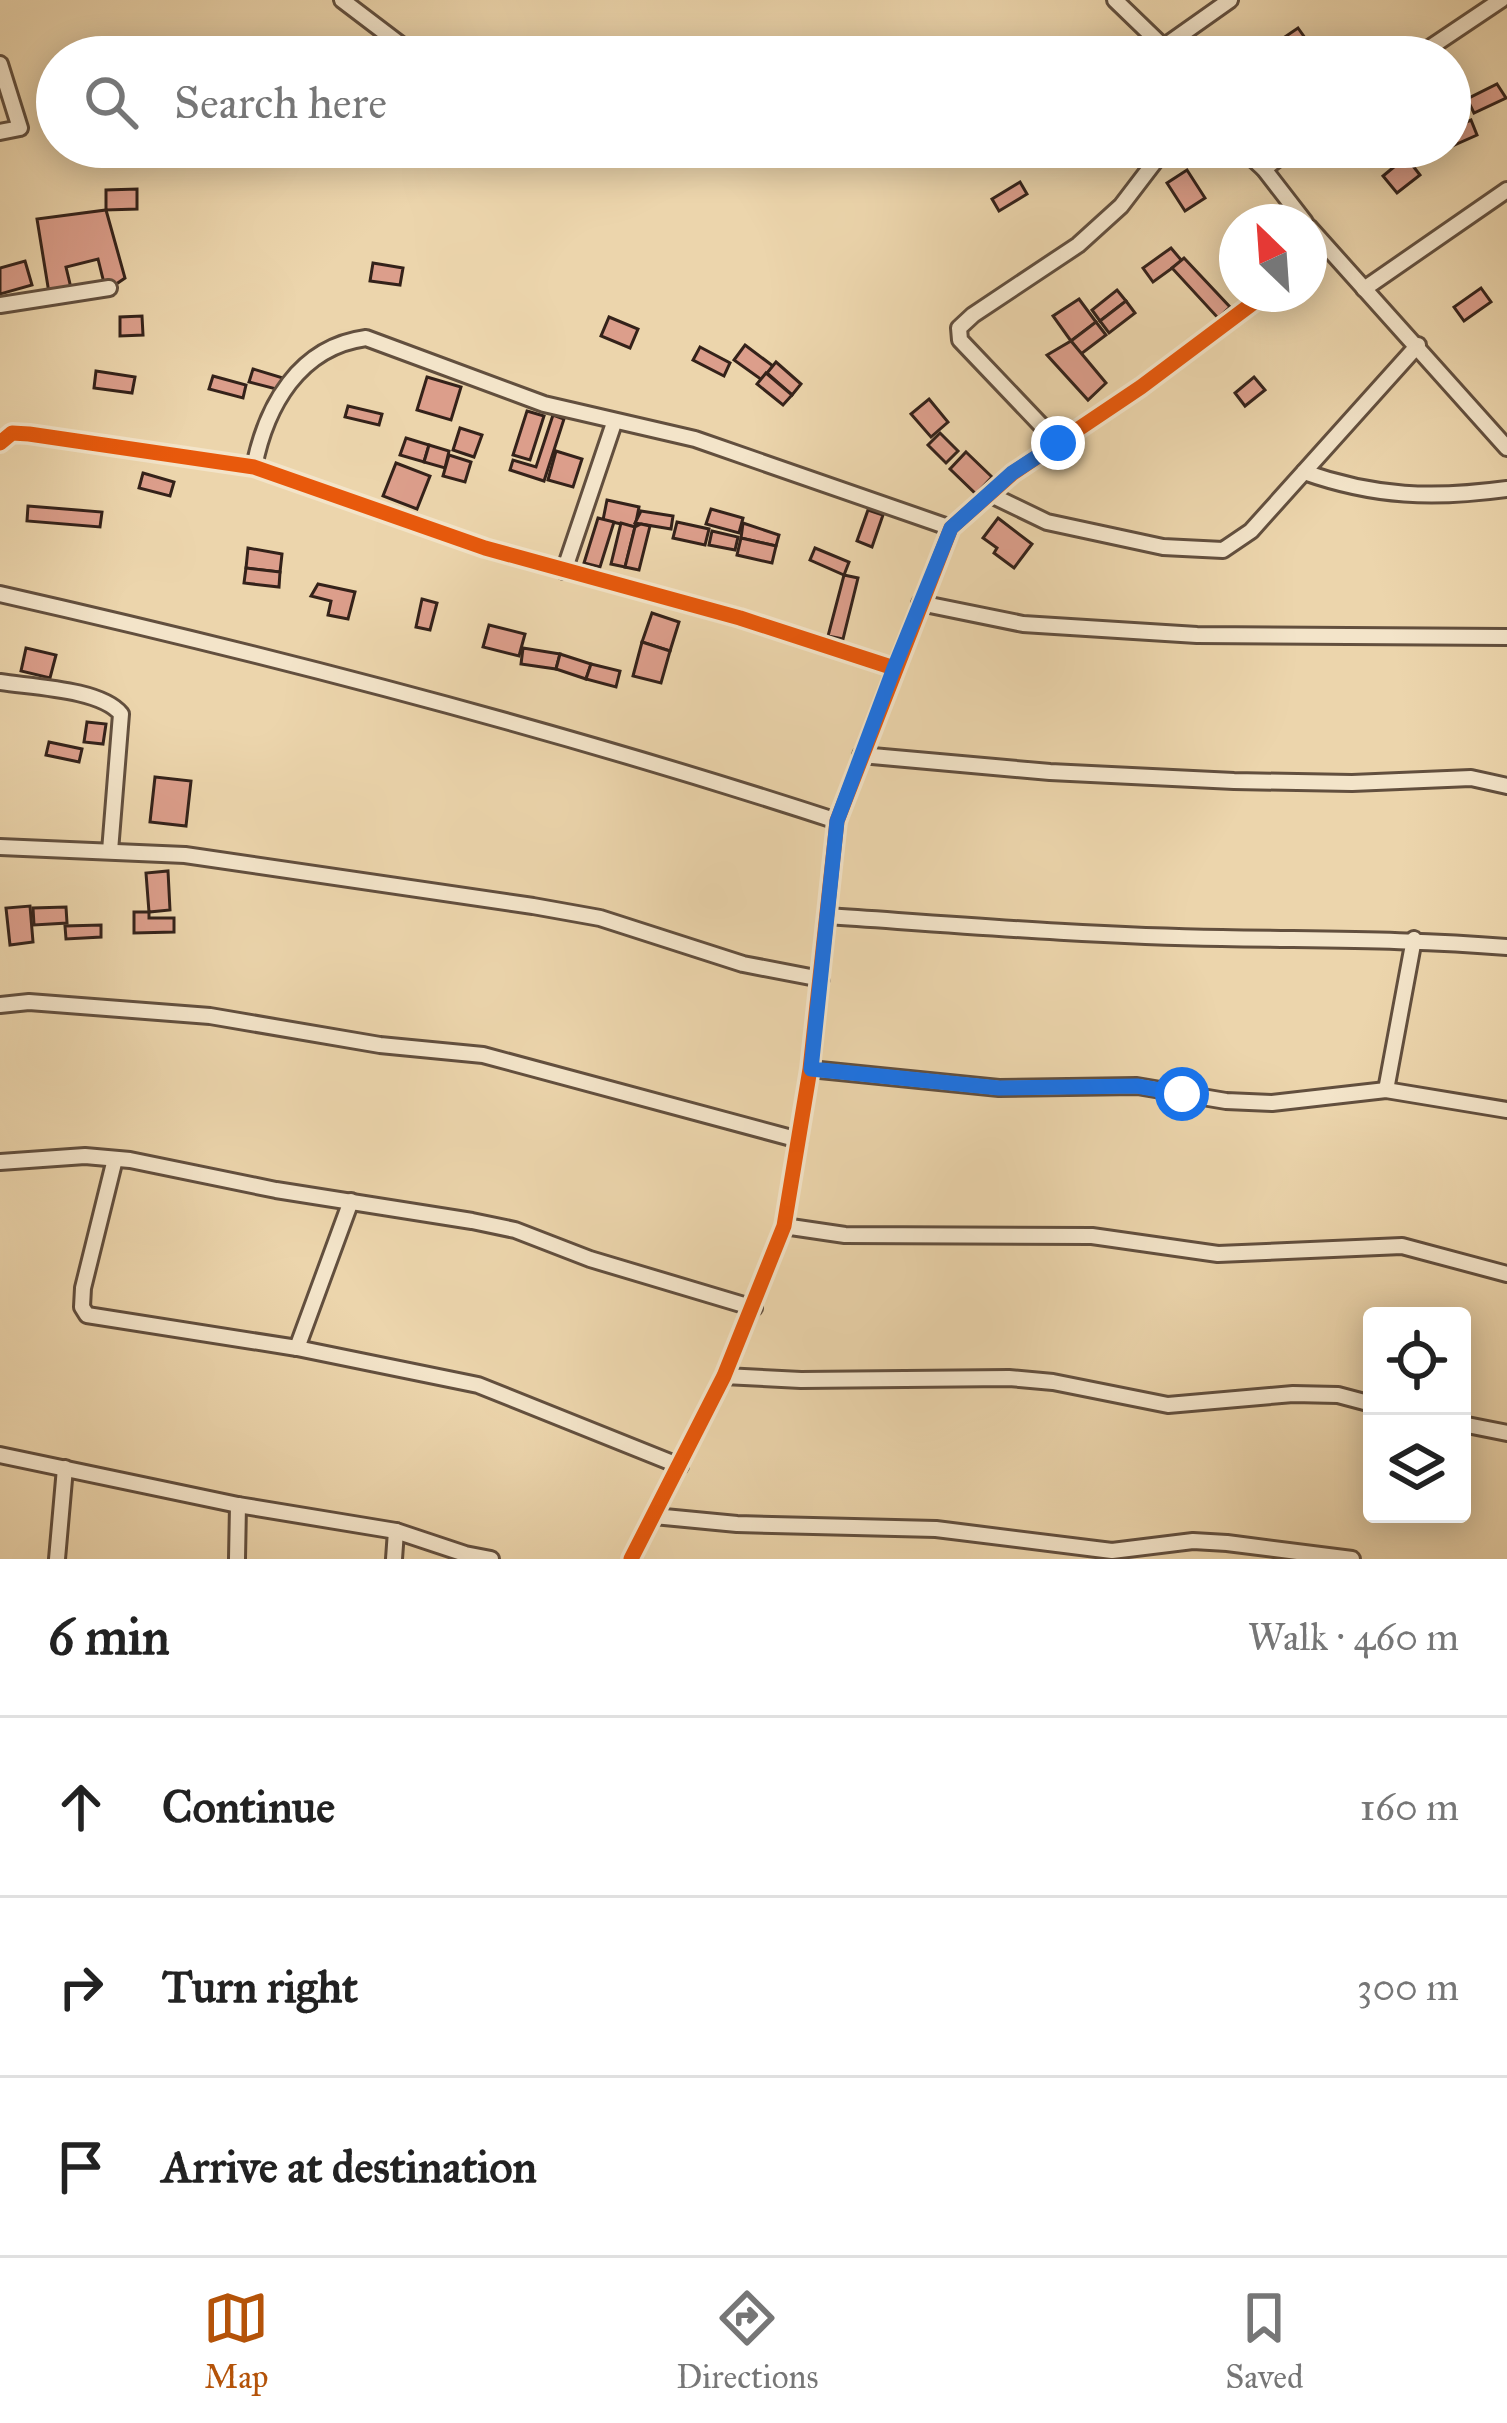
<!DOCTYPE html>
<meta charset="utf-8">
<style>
body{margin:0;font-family:"IM FELL Great Primer",serif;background:#f6f6f6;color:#222}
.controls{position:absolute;right:36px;bottom:36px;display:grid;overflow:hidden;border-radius:12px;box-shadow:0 6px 30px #0003}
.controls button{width:108px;height:108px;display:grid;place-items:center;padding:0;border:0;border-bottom:3px solid #e0e0e0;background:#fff;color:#222;font:60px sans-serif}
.compass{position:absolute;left:1219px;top:204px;width:108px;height:108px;border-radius:50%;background:#fff;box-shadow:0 6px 30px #0003;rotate:335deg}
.stop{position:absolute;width:36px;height:36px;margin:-27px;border:9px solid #1a73e8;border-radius:50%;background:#fff}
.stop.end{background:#1a73e8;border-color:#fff;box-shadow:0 3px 12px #0008}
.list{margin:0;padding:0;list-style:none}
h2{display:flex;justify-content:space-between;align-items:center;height:156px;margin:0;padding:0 48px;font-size:51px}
h2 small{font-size:39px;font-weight:400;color:#767676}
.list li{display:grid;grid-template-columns:78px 1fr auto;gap:36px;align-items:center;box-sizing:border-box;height:180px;padding:0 48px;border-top:3px solid #e0e0e0}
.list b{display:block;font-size:45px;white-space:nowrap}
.list em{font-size:39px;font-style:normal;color:#767676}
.icon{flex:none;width:66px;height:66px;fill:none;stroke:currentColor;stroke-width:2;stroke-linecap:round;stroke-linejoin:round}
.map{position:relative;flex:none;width:1507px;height:1559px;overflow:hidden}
.search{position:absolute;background:#fff;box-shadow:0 6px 30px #0003;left:36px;right:36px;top:36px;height:132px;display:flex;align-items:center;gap:30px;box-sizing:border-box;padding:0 42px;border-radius:66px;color:#767676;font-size:45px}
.sheet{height:696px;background:#fff}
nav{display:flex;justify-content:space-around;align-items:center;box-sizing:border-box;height:168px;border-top:3px solid #e0e0e0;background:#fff;font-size:33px;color:#767676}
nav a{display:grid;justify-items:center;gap:6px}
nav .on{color:#b45309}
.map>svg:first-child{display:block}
.building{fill:#dc9e8b;stroke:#34221a;stroke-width:3}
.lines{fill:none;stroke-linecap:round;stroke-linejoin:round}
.minor-casing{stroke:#624f3e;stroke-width:20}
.minor{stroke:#f3e4c9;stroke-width:14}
.cycleway-casing{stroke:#f3e4c9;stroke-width:22}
.cycleway{stroke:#e8590c;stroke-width:15}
.route{stroke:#1a73e8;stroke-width:15}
</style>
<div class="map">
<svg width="1507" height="1559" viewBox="0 0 1507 1559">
<rect width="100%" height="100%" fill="#ecd5ac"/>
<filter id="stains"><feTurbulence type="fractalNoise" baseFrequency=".00167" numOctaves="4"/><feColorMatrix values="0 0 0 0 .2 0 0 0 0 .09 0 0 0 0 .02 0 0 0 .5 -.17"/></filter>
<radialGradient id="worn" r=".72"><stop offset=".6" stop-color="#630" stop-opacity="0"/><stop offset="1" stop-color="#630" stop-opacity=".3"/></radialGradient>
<g class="building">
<path d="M1298,28L1308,42L1286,57H1277L1270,47Z"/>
<path d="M1497,84L1506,98L1474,113L1467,99Z"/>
<path d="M1471,120L1477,135L1450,147V129Z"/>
<path d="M1406,157L1420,175L1397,193L1383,176Z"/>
<path d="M1187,170L1205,198L1185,211L1167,183Z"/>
<path d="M1020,182L1027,194L999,211L992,199Z"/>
<path d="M137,189V209L106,210V190Z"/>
<path d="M106,210L125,278L106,291L98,259L66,267L71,288L49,293L37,219Z"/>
<path d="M1171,248L1182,261L1153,282L1143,268Z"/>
<path d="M1184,258L1230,307L1218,318L1172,268Z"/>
<path d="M25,261L32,285L0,294V268Z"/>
<path d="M373,263L403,268L400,285L370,281Z"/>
<path d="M1481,288L1491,302L1464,321L1454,307Z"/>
<path d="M1117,290L1126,301L1100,321L1092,310Z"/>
<path d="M1079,299L1096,322L1071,341L1053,316Z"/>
<path d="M1126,301L1135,313L1109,333L1100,321Z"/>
<path d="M142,316L143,335L120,336V317Z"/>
<path d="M609,317L638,329L630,348L601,336Z"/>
<path d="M1096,322L1106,335L1081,354L1071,341Z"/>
<path d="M1071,341L1106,383L1088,400L1047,355Z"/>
<path d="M745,345L773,366L762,380L734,360Z"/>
<path d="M700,347L730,363L724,376L693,360Z"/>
<path d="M776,362L801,384L792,395L767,373Z"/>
<path d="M253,369L283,378L280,390L249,382Z"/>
<path d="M96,371L135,377L132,393L94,388Z"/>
<path d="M766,373L792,395L783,405L757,384Z"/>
<path d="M213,376L246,385L243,398L209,389Z"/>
<path d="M427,377L461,387L451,420L417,410Z"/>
<path d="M1254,377L1265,390L1245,406L1235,393Z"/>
<path d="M929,399L948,422L931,437L911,414Z"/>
<path d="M348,406L382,414L379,425L345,417Z"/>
<path d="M527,411L544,416L530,460L513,455Z"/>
<path d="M553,415L564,419L544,481L510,470L513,460L536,467Z"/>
<path d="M460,428L482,435L474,457L453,450Z"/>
<path d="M940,433L958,451L946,463L928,445Z"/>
<path d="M406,438L429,445L424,462L400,455Z"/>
<path d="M429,445L449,451L445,468L424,462Z"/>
<path d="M556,451L582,459L573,487L548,480Z"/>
<path d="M966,452L992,477L976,494L950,469Z"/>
<path d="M449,455L471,462L465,482L443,476Z"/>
<path d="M396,463L430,476L417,509L383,496Z"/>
<path d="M143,473L174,482L170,496L139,488Z"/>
<path d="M607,500L639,507L635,527L603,520Z"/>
<path d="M28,506L102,512L100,527L27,521Z"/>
<path d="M711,509L743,518L739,533L706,524Z"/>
<path d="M868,510L883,515L872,547L857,541Z"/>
<path d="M641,511L673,516L671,529L635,523Z"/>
<path d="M598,518L614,522L600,567L584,563Z"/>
<path d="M998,518L1032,544L1014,568L994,553L997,548L983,538Z"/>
<path d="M677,522L709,529L705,545L673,538Z"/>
<path d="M621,523L635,527L625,567L611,564Z"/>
<path d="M743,523L779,535L776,546L741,538Z"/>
<path d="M641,524L650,526L639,570L625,567L635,527Z"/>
<path d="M712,531L738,537L735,550L709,545Z"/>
<path d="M741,538L776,546L772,563L737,555Z"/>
<path d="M248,548L282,554L280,572L246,568Z"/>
<path d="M815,548L849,562L844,575L810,560Z"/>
<path d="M246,568L280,572L279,587L244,583Z"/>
<path d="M844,575L858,578L843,639L828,636Z"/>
<path d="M318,584L355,592L348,619L328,615L331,601L311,596Z"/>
<path d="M422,599L437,603L430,630L416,627Z"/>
<path d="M652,613L679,622L670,651L642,642Z"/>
<path d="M489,625L525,634L519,656L483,647Z"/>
<path d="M642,642L670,651L661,683L633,676Z"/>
<path d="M26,648L56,655L50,678L21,671Z"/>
<path d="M523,648L560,654L556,669L521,664Z"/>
<path d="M560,654L591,664L586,679L556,669Z"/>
<path d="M591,664L620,671L616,687L586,679Z"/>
<path d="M87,722L106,724L103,744L84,742Z"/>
<path d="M49,742L82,749L79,762L46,755Z"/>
<path d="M155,777L191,781L186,826L150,822Z"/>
<path d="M168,871L170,910L149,912L146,873Z"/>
<path d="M30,906L33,942L10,945L6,908Z"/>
<path d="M66,907L67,923L34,925L33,908Z"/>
<path d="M134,912H149V918H174V932L134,933Z"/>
<path d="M101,925V937L66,939L65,926Z"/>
</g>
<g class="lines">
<defs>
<g id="minor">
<path d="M342,0L417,57"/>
<path d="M1115,0L1174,57"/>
<path d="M1165,46L1230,0"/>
<path d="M1416,57L1501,0"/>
<path d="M0,64L20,128L0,132"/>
<path d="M1240,147L1264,169L1305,222"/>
<path d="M1264,169L1293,147"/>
<path d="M1309,227L1507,448"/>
<path d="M1364,289L1507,190"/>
<path d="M0,305L109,288"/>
<path d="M0,443L12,433L29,434L254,467L485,548L740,618L894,668"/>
<path d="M1058,443L960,340L959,328L973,315L1078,245L1121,206L1166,147"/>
<path d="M254,467C266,406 299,347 366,338L544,404L695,439L951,528"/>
<path d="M1304,472C1375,497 1433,499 1507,489"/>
<path d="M989,494L1047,522L1163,547L1223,550L1251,531L1418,345"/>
<path d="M564,571L614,423"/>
<path d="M0,594C282,658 562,731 837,821"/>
<path d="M920,603L1023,624L1197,635L1507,637"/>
<path d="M0,682C32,687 101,689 121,714L110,851"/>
<path d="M861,755L1050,772L1234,781L1352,783L1471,778L1507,786"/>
<path d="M0,847L185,855L533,906L600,918L743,964L821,979"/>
<path d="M828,916C959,925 1091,936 1222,938C1319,940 1410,939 1507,947"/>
<path d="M0,1005L29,1002L210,1016L380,1045L483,1055L799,1140"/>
<path d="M810,1069L999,1088L1137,1086L1226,1101L1272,1103L1386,1090L1507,1110"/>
<path d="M1386,1090L1414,939"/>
<path d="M115,1159L83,1288L82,1307L87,1315L297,1348L478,1385L680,1466"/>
<path d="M0,1162L85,1156L130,1160L276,1190L472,1221L515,1230L590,1259L754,1308"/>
<path d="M784,1226L845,1235L1092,1236L1218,1254L1402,1246L1507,1274"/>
<path d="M297,1348L351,1201"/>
<path d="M724,1376L801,1380L1009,1378L1053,1382L1168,1405L1293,1394L1338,1395L1372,1404"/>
<path d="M1462,1424L1507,1433"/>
<path d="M0,1455L238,1505L396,1531L465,1554L491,1559"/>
<path d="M654,1516L737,1524L936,1529L1112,1551L1193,1541L1227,1543L1352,1559"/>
<path d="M57,1559L65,1468"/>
<path d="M237,1559L238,1505"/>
<path d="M394,1559L396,1531"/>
<path d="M631,1559L724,1376L784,1226L810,1069L837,821L951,528L1013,473L1141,387L1265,294"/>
</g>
</defs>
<use href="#minor" class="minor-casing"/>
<use href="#minor" class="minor"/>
<defs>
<g id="cycleway">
<path d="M0,443L12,433L29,434L254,467L485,548L740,618L894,668"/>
<path d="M631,1559L724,1376L784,1226L810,1069L837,821L951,528L1013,473L1141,387L1265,294"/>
</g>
</defs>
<use href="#cycleway" class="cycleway-casing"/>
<use href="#cycleway" class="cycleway"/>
</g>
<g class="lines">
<path class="route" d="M1058,443L1012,473L951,528L894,668L837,821L811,1069L999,1088L1137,1086L1182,1094"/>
</g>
<rect width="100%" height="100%" filter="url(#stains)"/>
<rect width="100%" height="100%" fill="url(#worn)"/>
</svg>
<div class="controls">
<button><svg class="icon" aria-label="locate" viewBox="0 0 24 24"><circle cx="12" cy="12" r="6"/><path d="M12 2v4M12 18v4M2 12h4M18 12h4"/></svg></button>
<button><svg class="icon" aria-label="layers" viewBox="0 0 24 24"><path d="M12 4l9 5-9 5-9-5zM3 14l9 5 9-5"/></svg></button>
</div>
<svg class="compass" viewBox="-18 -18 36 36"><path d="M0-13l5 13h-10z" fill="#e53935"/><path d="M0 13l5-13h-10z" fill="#767676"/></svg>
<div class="stop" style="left:1182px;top:1094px"></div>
<div class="stop end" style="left:1058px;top:443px"></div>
<div class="search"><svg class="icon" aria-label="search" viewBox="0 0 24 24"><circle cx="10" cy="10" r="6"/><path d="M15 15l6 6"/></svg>Search here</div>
</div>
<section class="sheet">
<h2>6 min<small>Walk · 460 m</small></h2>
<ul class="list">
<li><svg class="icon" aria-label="ahead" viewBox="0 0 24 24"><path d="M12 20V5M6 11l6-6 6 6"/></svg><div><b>Continue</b></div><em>160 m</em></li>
<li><svg class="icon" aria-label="right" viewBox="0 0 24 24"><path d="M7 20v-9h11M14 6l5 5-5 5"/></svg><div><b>Turn right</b></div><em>300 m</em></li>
<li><svg class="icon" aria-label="arrive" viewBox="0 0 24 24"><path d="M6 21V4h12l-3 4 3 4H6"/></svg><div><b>Arrive at destination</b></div></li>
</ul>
</section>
<nav>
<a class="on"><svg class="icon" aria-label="map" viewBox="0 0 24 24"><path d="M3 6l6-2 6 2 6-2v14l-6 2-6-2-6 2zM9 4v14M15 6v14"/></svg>Map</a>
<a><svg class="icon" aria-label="directions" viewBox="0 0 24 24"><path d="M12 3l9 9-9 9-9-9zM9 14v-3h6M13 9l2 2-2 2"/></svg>Directions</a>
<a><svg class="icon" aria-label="saved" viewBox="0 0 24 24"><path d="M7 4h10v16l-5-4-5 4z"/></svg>Saved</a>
</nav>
